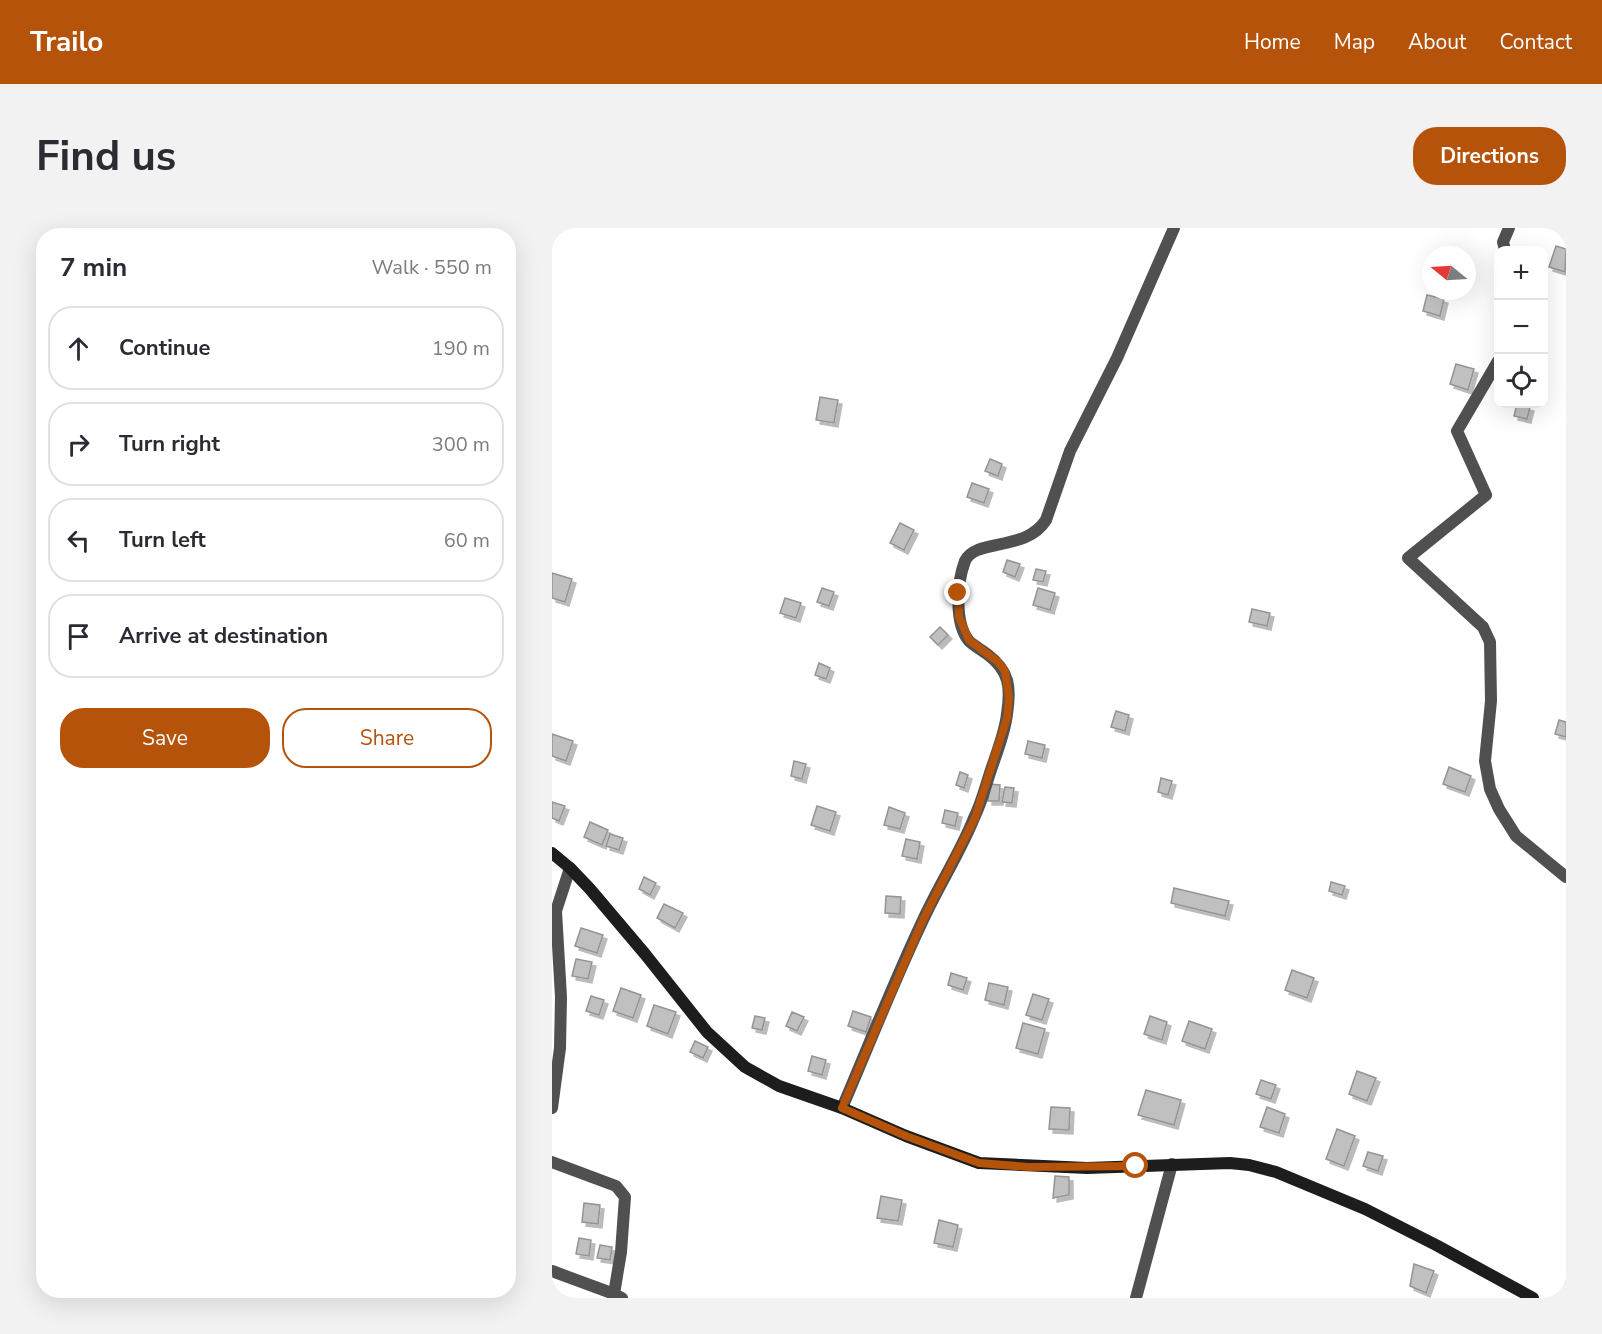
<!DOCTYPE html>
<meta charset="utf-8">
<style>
body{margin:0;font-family:"Nunito Sans",sans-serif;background:#f2f2f3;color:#2b2b33}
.controls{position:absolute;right:18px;top:18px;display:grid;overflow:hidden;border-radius:12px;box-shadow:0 6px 24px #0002}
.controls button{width:54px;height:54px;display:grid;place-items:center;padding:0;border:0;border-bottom:2px solid #e1e1e2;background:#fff;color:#2b2b33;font:30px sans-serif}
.compass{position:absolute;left:870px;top:18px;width:54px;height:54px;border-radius:50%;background:#fff;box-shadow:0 6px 24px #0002;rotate:288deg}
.stop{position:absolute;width:18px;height:18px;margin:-14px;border:4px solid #b45309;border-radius:50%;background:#fff}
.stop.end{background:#b45309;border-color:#fff;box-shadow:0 2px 6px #0008}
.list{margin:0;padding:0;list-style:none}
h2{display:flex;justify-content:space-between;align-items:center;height:78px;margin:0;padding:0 24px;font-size:26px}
h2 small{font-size:20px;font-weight:400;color:#7c7c81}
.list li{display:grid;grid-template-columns:39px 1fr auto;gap:18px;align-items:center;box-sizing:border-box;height:84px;margin:0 12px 12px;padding:0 12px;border:2px solid #e1e1e2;border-radius:24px}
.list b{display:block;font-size:22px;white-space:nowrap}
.list em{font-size:20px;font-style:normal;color:#7c7c81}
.actions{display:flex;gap:12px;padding:18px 24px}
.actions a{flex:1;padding:14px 0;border:2px solid #b45309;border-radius:24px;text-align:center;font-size:21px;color:#b45309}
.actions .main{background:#b45309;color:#fff}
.icon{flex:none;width:33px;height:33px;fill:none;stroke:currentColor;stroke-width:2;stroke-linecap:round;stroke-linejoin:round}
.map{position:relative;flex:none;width:1014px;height:1070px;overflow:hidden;border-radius:24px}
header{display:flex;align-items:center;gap:36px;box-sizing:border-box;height:84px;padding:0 30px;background:#b45309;color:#fff}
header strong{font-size:28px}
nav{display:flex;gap:33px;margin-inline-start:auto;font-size:21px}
.intro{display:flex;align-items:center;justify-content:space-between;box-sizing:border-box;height:144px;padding:0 36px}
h1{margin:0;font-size:42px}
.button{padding:15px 27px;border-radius:24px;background:#b45309;color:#fff;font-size:21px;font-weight:700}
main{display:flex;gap:36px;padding:0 36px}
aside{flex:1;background:#fff;border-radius:24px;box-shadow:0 6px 24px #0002}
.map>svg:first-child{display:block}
.building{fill:#c0c0c0;stroke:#949494;stroke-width:1.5;filter:url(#shadow)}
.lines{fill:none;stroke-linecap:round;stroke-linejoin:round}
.street{stroke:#505050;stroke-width:12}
.secondary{stroke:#1d1d1d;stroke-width:12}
.route{stroke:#b45309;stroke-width:8}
</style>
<header>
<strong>Trailo</strong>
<nav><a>Home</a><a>Map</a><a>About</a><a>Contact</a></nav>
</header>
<div class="intro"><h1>Find us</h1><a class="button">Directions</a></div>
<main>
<aside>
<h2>7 min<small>Walk · 550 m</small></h2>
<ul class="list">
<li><svg class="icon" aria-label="ahead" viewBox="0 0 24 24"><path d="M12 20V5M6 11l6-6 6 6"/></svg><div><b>Continue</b></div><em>190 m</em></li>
<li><svg class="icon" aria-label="right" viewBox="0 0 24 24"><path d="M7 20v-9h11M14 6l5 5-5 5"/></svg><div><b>Turn right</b></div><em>300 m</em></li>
<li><svg class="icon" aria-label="left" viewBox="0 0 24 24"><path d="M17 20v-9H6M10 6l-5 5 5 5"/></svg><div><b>Turn left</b></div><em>60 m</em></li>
<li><svg class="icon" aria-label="arrive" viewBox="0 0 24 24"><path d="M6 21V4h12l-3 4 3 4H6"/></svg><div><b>Arrive at destination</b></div></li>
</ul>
<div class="actions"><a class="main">Save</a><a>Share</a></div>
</aside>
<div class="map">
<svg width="1014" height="1070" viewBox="0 0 1014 1070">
<defs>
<filter id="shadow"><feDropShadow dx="4" dy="4" stdDeviation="0" flood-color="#0004"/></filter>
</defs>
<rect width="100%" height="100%" fill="#fff"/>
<g class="building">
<path d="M1004,18L1014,21L1013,44L997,39Z"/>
<path d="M875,67L892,71L888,88L871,83Z"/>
<path d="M904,136L922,141L916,162L898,156Z"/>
<path d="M268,169L286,172L282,195L264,192Z"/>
<path d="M965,176L978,179L975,191L962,188Z"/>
<path d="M438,231L450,236L446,248L433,243Z"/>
<path d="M420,255L437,261L432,275L415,269Z"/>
<path d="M348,295L362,302L352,322L338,315Z"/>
<path d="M455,332L468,336L463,349L451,344Z"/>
<path d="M484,341L494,343L491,354L481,352Z"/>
<path d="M0,345L20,351L13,374L0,370Z"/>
<path d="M270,360L282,364L277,378L265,374Z"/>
<path d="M486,360L503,365L498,382L481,377Z"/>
<path d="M233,370L249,375L244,390L228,385Z"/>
<path d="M700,381L718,385L715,398L697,394Z"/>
<path d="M388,399L396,407L386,417L378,409Z"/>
<path d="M267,435L278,440L274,451L263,447Z"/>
<path d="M564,483L577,487L573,503L559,499Z"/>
<path d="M1007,492L1014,494V509L1003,506Z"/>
<path d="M0,506L21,513L14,533L0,528Z"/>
<path d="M476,513L493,517L490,530L473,526Z"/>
<path d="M242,533L254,536L250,551L239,548Z"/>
<path d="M897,539L919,548L913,564L891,556Z"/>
<path d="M408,544L416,547L412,560L404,557Z"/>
<path d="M609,550L620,553L616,567L606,564Z"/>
<path d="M437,556L448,557L447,573H436Z"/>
<path d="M453,559L462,560L460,575L450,574Z"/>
<path d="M0,574L13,578L7,593L0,590Z"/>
<path d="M265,578L284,584L278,603L259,597Z"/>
<path d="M337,579L353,585L348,601L332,597Z"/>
<path d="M393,582L406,585L403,598L390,595Z"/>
<path d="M38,594L56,602L50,617L32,609Z"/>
<path d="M58,606L71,610L67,622L54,618Z"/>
<path d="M354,611L368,614L365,631L350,628Z"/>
<path d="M92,649L104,655L98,667L87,661Z"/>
<path d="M779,654L793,658L790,667L777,663Z"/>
<path d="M622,660L677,673L673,688L619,675Z"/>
<path d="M334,668L349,669L348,686L333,685Z"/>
<path d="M112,676L131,685L123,700L105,690Z"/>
<path d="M29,700L51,707L45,725L23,718Z"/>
<path d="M24,731L40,734L36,751L20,748Z"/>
<path d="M740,742L762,750L755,770L733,762Z"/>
<path d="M399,745L415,750L411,762L396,757Z"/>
<path d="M437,755L456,759L452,777L433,772Z"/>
<path d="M69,760L89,767L81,790L61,783Z"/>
<path d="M481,766L497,771L490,792L474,787Z"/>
<path d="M39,768L52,772L47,787L34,783Z"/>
<path d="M102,777L124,784L116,806L95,798Z"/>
<path d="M301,783L319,789L314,804L296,798Z"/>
<path d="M240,784L252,789L245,803L234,798Z"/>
<path d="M203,788L213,790L210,802L200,800Z"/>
<path d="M598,788L615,794L610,812L592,806Z"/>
<path d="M637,793L660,801L653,821L630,813Z"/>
<path d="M471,795L493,801L486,826L464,820Z"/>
<path d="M143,813L156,819L151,830L138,824Z"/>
<path d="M260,828L274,832L270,847L256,843Z"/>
<path d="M805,843L824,850L815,873L797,866Z"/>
<path d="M709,852L724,857L719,871L704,866Z"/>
<path d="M594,862L629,872L622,897L586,887Z"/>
<path d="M499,879L518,880L517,902L497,901Z"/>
<path d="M715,879L733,886L727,905L708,899Z"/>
<path d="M785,901L803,908L792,938L774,931Z"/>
<path d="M816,924L831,928L826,943L811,938Z"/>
<path d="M503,948L517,949V967L501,970Z"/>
<path d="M329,968L350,972L346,993L325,990Z"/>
<path d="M32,975L48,977L46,996L30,994Z"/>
<path d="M387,992L406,997L401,1019L382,1015Z"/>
<path d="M27,1010L39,1012L37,1028L24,1026Z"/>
<path d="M48,1017L60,1019L58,1032L45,1030Z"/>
<path d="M862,1036L882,1043L874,1065L858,1058Z"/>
</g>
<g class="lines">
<g class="street">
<path d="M953,22L951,14L957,0"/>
<path d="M946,133L905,203L934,267L856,330L931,399L938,414L939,473L933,533L938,561L947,581L964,608L1014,649"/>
<path d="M0,880L8,820L9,769L4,683L18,640"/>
<path d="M290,880C317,817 342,753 371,692C387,657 408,625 422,590C430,574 434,556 440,539C446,521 453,504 455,486C459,460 458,443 435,426C430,422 422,418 417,413C402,395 405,354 413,333C423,310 474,324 494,292L518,223L565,130L622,0"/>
<path d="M0,934L64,958L73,969L69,1024L62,1066L70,1070"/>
<path d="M0,1043L62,1066"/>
<path d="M584,1070L620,936"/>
</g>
<path class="secondary" d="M0,625L18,640L38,661L93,726L155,804L193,839L227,858L290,880L354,908L427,935L535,940L678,935L697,937L724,944L813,981L884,1017L981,1070"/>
</g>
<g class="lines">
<path class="route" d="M406,365L407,389L417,412L446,434L453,443L457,470L455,490L423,590L371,692L290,880L354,908L427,935L477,939L584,938"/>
</g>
</svg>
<div class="controls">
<button>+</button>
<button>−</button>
<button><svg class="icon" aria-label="locate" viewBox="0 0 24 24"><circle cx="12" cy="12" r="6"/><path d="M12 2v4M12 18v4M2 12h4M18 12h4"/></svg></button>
</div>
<svg class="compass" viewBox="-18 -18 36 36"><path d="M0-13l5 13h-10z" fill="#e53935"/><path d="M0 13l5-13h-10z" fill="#7c7c81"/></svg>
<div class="stop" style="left:584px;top:938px"></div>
<div class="stop end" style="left:406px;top:365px"></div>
</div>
</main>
